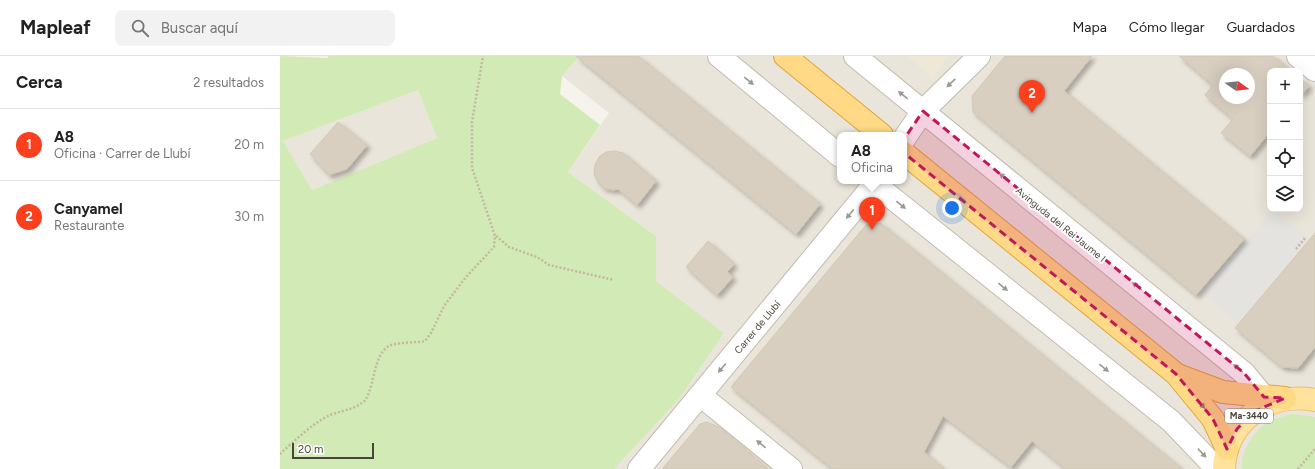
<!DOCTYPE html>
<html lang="es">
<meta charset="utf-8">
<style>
body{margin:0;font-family:Figtree,sans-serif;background:#f2f2f2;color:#222}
.controls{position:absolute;right:12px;top:12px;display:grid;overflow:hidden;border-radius:8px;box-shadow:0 4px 16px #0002}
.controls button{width:36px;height:36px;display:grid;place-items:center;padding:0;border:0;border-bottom:1px solid #e0e0e0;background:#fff;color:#222;font:20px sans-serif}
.compass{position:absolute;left:939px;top:12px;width:36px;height:36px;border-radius:50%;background:#fff;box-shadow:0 4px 16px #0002;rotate:104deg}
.scale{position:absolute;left:12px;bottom:10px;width:82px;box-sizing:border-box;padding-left:4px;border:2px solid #4b4439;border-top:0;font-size:11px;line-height:14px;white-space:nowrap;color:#4b4439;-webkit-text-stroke:3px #fff;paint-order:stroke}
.you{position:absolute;left:672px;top:152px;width:14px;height:14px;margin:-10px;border:3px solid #fff;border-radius:50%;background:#1a73e8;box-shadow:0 0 0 6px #1a73e833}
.badge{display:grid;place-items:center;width:26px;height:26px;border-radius:50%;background:#fc3f1d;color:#fff;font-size:13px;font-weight:700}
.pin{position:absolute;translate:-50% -33px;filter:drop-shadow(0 1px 2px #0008)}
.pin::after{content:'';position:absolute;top:21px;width:14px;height:12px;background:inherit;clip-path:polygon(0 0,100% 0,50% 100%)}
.popup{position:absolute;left:557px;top:76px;width:70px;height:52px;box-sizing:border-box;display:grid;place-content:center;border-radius:8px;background:#fff;filter:drop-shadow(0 1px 3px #0005);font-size:13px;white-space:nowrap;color:#767676}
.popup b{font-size:15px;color:#222}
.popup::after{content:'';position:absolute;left:50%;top:100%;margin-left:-8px;border:8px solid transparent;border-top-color:#fff}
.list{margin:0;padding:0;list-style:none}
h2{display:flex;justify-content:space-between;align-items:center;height:52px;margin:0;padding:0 16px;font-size:17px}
h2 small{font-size:13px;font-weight:400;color:#767676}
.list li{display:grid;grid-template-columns:26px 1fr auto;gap:12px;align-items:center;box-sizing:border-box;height:72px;padding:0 16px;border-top:1px solid #e0e0e0}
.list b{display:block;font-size:15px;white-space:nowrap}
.list p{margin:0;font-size:13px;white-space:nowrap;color:#767676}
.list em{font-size:13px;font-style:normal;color:#767676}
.icon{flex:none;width:22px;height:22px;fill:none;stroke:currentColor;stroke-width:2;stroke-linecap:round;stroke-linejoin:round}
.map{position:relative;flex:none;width:1035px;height:413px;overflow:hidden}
header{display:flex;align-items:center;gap:24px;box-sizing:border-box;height:56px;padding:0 20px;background:#fff;border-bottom:1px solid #e0e0e0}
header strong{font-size:19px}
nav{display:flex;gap:22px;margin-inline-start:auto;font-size:14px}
.search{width:280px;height:36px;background:#f2f2f2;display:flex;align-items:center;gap:10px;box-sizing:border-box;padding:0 14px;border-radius:8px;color:#767676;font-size:15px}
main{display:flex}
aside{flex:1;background:#fff}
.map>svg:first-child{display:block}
.residential{fill:#eae5da;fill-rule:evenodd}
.education{fill:#efe8d6}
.green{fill:#d2eab5;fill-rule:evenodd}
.parking{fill:#e5e3e0}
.building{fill:#d8cfc1;stroke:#d3c7b4;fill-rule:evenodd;filter:url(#shadow)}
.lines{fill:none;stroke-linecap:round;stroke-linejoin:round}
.minor-casing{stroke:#c2bbae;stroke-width:24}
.primary-casing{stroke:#e6c16a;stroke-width:24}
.trunk-casing{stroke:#e0a43c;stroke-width:24}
.path{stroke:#c4b79f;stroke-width:2.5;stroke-dasharray:2 2;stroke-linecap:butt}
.minor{stroke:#fff;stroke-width:22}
.primary{stroke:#ffe39c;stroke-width:22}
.trunk{stroke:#ffd985;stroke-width:22}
.oneway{fill:#9c9892}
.oneway2{fill:#938057}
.marked{fill:#c2185b;fill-opacity:0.2;stroke:#c2185b;stroke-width:3;stroke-dasharray:8 5;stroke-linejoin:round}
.labels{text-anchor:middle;stroke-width:4;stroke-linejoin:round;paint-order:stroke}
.shield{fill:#fff;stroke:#817c74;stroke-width:1}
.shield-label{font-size:9px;font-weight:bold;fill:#4b4439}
.street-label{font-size:10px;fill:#4b4439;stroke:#fff}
</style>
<header>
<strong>Mapleaf</strong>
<div class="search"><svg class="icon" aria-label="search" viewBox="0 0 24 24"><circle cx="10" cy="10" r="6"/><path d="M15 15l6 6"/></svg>Buscar aquí</div>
<nav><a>Mapa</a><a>Cómo llegar</a><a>Guardados</a></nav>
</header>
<main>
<aside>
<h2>Cerca<small>2 resultados</small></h2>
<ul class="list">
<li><span class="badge">1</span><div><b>A8</b><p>Oficina · Carrer de Llubí</p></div><em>20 m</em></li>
<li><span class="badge">2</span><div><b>Canyamel</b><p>Restaurante</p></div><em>30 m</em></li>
</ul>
</aside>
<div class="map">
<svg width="1035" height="413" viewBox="0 0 1035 413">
<defs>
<filter id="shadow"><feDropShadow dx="3.5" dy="3.5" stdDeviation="2" flood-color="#0004"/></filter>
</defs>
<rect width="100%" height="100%" fill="#f6f3ec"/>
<g class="residential">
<path d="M299,0H1035V413H334L399,343L444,277L376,225V180L288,116L329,57L282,20ZM990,15H1020V153H990ZM945,18H969V42H945ZM560,79H624V125H560Z"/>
<path d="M138,34L157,82L32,134L3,85Z"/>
</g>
<path class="education" d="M626,0H669L652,21Z"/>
<g class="green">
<path d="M0,0L48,2V0H299L282,20L280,38L320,69L288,116L376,180V225L444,277L399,343L334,413H0ZM138,34L157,82L32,134L3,85Z"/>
<path d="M1012,358L1035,361V413H962C960,394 976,371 994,363C1000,361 1006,360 1012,358Z"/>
</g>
<path class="parking" d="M993,153L1029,182L958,268L923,237Z"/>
<g class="building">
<path d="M296,0H358L540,148L516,178Z"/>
<path d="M725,0H812L784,35L964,183L916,239L693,56L692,40Z"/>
<path d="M899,0H993L1011,15H990V76L970,100L941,77L953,63L925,39L933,29ZM945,18H969V42H945Z"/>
<path d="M1020,23L1029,30L1020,40Z"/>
<path d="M58,66L87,89L67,113L49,119L30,98Z"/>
<path d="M335,95L343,97L376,125L357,149L338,133L333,134L324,132L318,126L314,118L315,109L319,101L326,96Z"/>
<path d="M600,167L640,199L902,413H786L752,385L731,411L663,360L644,396L664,413H553L451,331L586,169Z"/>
<path d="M1035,177V291L1018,312L1002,311L955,272Z"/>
<path d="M428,185L454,208L447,216L453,221L437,239L406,211Z"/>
<path d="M426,366L439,371L488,413H382L420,368Z"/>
</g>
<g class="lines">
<defs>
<g id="minor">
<path d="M439,0L560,100"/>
<path d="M575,0L964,317L984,341"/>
<path d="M1018,0L1035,14"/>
<path d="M624,83L643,55L699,0"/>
<path d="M591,125L891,365L937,413"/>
<path d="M420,339L511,413"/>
<path d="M359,413L597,125"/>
</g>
<path id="primary" d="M944,413C946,365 989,335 1035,344"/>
<g id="trunk">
<path d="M505,0L602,79"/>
<path d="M624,97L896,318L933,363L947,393"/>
<path d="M900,320L943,336L1005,342"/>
</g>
</defs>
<use href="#minor" class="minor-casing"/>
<use href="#primary" class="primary-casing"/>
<use href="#trunk" class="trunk-casing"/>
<g class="path">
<path d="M216,180L229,191L257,201L269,209L334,224"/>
<path d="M1016,193L1025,182"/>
<path d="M0,398C13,386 32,368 48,360C59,355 72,354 82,347C95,340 91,297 111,289C121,286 134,287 145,285L151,277L164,250L186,221L214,191L215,180L192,112V66L203,0"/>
<path d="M1018,413L1035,393"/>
</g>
<use href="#minor" class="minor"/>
<use href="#primary" class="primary"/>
<use href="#trunk" class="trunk"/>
</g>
<defs><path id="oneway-solid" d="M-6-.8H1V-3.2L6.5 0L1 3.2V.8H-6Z"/></defs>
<g class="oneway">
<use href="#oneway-solid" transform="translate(469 25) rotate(39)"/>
<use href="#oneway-solid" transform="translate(671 27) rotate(136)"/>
<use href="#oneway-solid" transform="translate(623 39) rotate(-141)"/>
<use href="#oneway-solid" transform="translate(724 121) rotate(-141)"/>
<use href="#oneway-solid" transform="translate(621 149) rotate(39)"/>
<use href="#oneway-solid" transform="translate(570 158) rotate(130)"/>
<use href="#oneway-solid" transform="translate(857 230) rotate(-141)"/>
<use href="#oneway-solid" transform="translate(723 231) rotate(39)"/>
<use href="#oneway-solid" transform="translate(442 312) rotate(130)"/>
<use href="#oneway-solid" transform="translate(824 312) rotate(39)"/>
<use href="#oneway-solid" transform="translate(958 312) rotate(-141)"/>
<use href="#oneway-solid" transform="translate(481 388) rotate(-141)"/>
<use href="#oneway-solid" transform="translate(922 397) rotate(47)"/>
</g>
<use class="oneway2" href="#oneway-solid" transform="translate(921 348) rotate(51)"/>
<path class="marked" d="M643,55L964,317L984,341L1005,342L973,356L957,373L947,393L933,363L896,318L618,92Z"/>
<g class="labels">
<rect class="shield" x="945" y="353" width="48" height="14" rx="3"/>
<g class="shield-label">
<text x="969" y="363">Ma-3440</text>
</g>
<g class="street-label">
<text transform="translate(781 168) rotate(39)" y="4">Avinguda del Rei Jaume I</text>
<text transform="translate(477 271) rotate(-50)" y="4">Carrer de Llubí</text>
</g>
</g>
</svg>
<div class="controls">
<button>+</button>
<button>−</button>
<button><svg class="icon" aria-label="locate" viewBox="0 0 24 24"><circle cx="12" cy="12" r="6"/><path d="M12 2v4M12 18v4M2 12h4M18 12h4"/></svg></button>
<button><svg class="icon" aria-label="layers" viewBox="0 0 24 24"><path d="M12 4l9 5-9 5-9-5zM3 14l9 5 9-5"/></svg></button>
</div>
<svg class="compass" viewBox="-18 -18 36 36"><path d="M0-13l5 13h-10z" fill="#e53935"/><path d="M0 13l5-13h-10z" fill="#767676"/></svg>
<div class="scale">20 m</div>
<div class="you"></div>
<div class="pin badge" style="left:592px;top:174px">1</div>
<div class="popup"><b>A8</b>Oficina</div>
<div class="pin badge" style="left:752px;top:57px">2</div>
</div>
</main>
